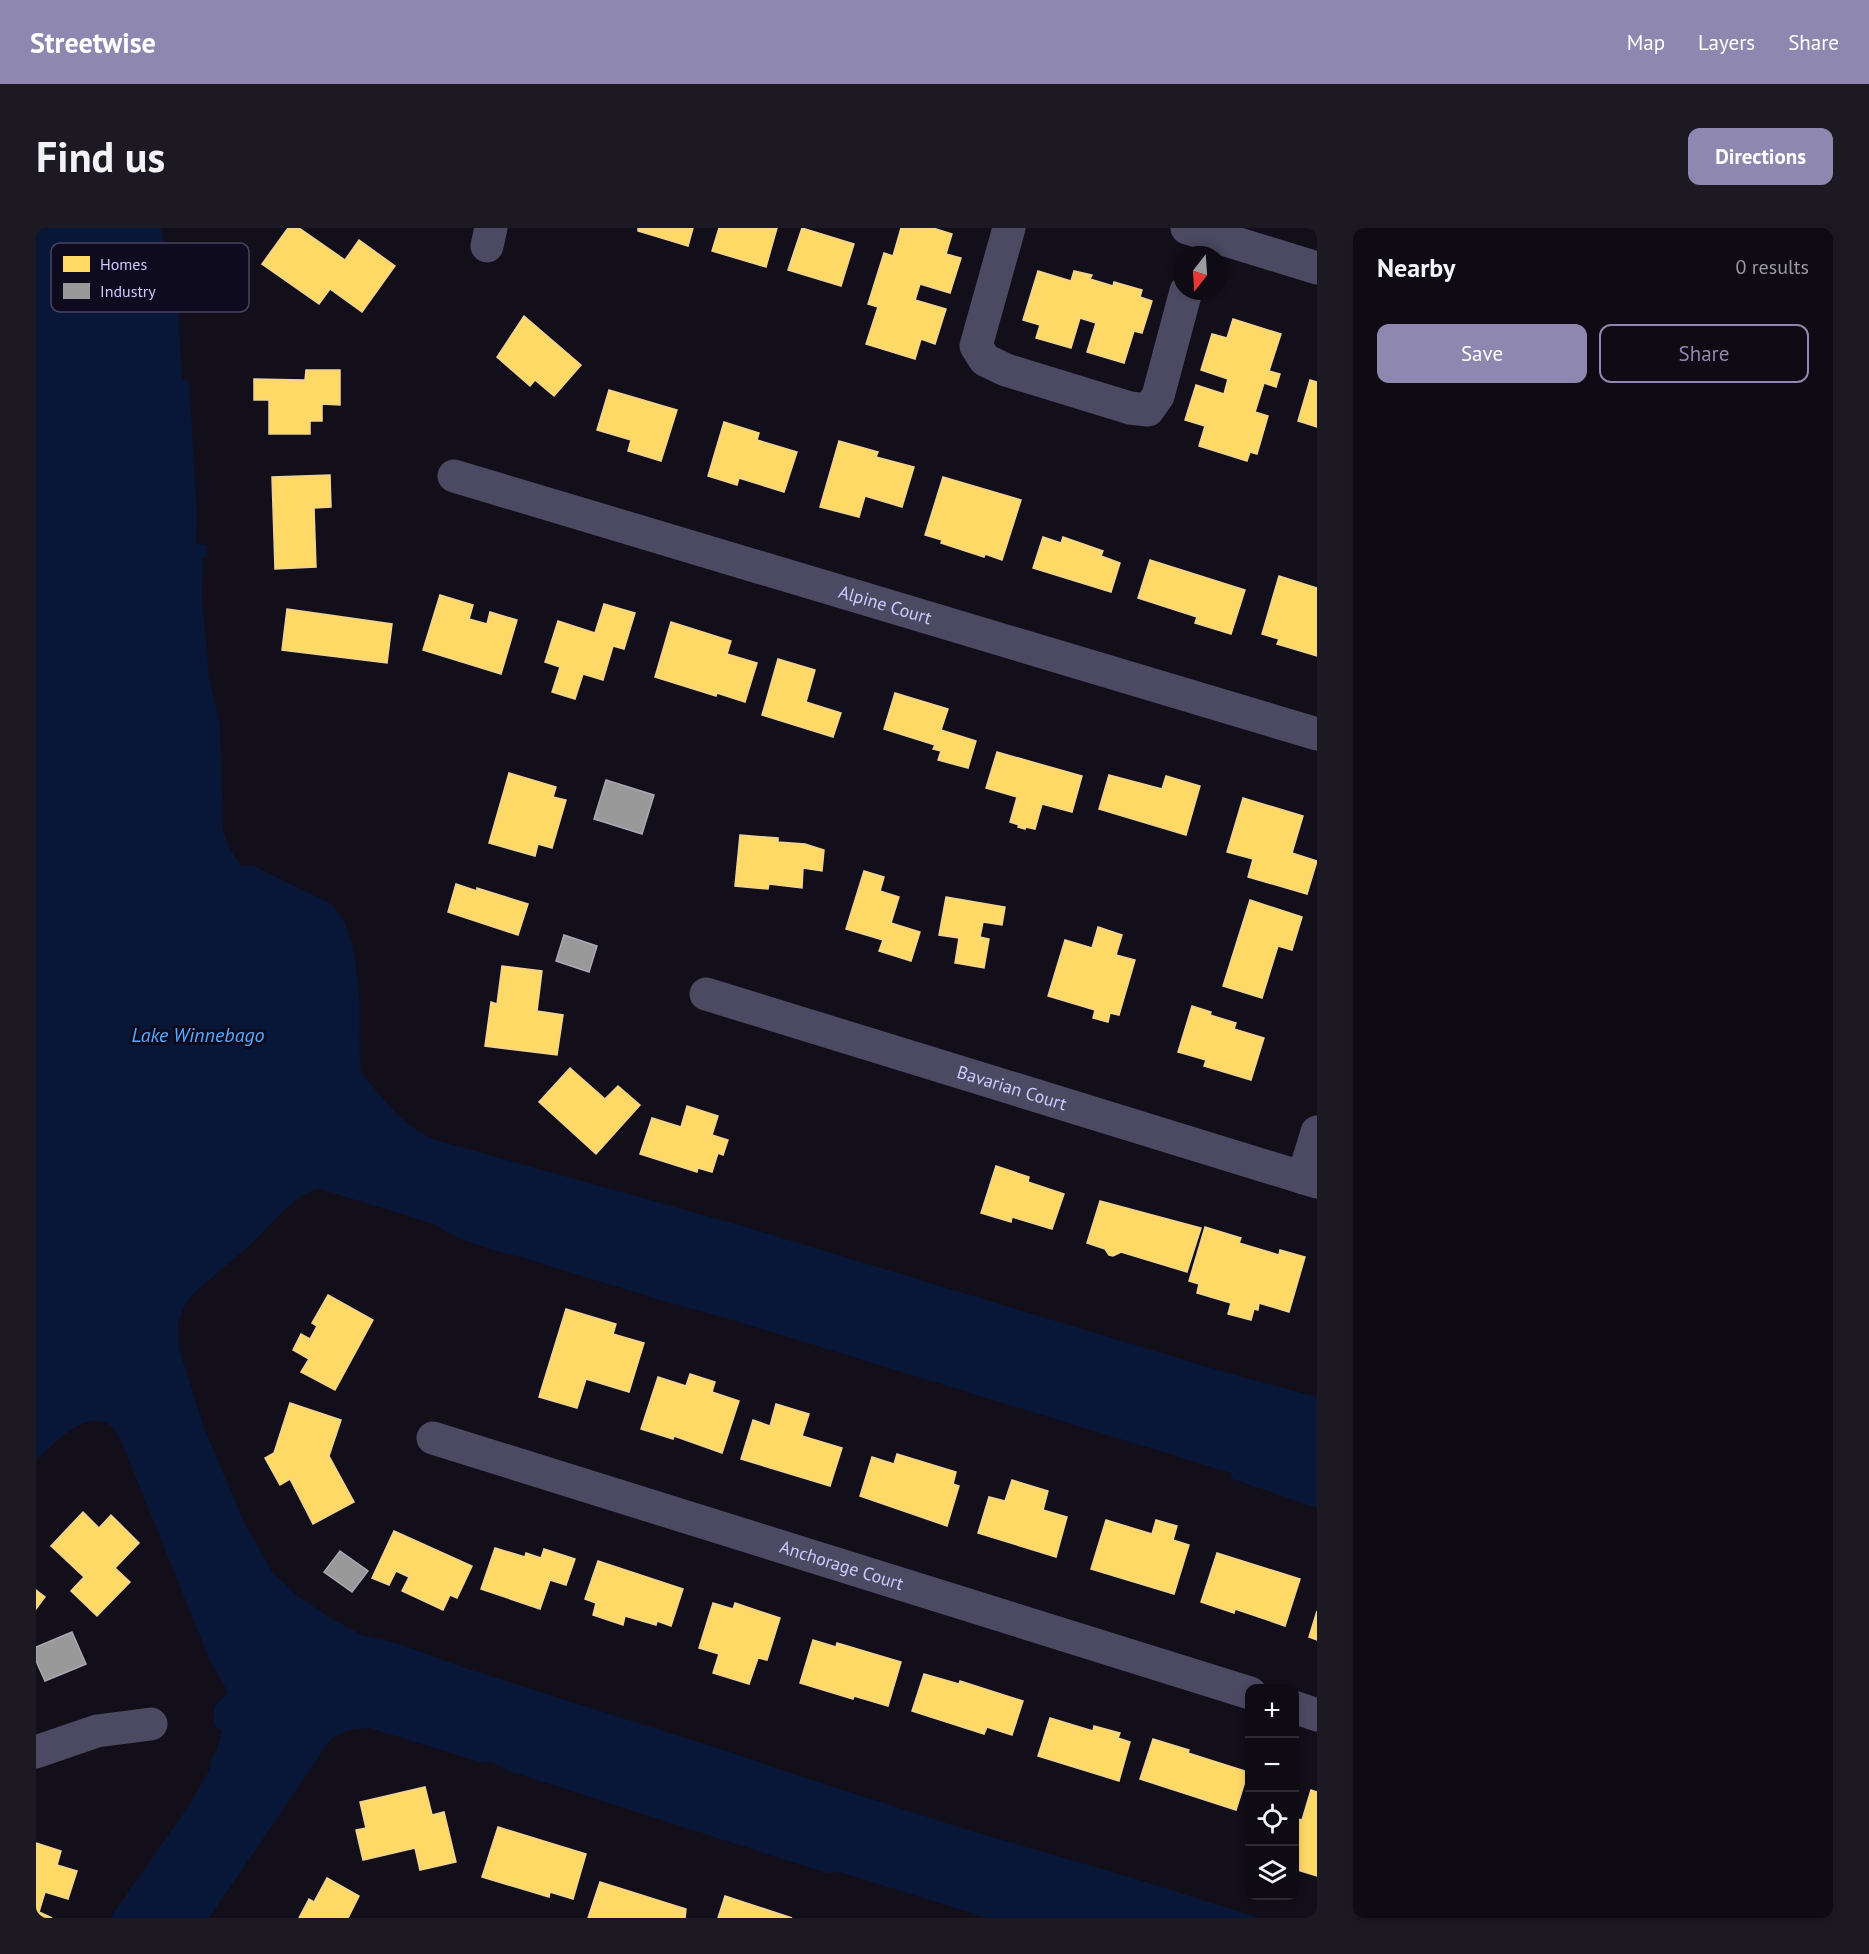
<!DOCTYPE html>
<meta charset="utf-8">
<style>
body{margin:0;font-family:"PT Sans",sans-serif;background:#1c1922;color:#f1f3f6}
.controls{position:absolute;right:18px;bottom:18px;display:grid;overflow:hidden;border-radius:12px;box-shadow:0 3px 9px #0003}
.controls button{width:54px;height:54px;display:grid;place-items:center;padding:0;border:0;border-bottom:2px solid #2e2b34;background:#0e0b14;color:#f1f3f6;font:30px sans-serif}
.compass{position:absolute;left:1137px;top:18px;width:54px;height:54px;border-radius:50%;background:#0e0b14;box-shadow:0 3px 9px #0003;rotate:197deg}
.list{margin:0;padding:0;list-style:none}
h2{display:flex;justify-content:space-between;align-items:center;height:78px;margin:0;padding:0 24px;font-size:26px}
h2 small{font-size:20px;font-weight:400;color:#9b9ba0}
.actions{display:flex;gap:12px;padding:18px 24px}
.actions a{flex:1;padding:14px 0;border:2px solid #8e87af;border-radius:12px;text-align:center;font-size:21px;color:#8e87af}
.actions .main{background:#8e87af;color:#fff}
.icon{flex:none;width:33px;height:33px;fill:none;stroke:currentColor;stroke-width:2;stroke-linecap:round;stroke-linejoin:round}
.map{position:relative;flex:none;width:1281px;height:1690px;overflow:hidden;border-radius:12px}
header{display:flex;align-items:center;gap:36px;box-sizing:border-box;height:84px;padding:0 30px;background:#8e87af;color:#fff}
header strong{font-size:28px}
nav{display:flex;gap:33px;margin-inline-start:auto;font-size:21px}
.intro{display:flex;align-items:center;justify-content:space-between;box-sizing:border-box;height:144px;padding:0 36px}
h1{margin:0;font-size:42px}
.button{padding:15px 27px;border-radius:12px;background:#8e87af;color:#fff;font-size:21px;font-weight:700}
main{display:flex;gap:36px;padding:0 36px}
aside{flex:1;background:#0e0b14;border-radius:12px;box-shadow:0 3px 9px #0003}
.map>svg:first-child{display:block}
.water{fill:#081638}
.homes{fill:#ffd966;stroke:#f1d494;stroke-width:1.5}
.industry{fill:#999;stroke:#aaa7b8;stroke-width:1.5}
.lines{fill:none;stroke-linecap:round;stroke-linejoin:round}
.minor{stroke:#4c4a63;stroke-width:33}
.labels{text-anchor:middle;stroke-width:6;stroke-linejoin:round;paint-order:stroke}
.street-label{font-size:18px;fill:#d0c8ff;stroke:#0f0b1e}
.water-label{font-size:20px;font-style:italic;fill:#56a9ff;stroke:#0f0b1e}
.key{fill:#0f0b1e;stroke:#494462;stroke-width:1.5}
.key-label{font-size:16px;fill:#d0c8ff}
</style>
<header>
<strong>Streetwise</strong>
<nav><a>Map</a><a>Layers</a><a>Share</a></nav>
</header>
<div class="intro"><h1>Find us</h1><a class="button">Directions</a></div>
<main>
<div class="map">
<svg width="1281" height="1690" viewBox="0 0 1281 1690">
<rect width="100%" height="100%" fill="#120f1a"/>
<path class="water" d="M0,0H125L142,79L146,151L153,153L161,284L160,316L170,317L171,329H167L166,370L173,449L184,496L187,601C191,616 196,626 206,638H218L297,677L308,693L317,718L323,762L324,838L326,846C347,870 369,901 400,912L703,997L1185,1143L1281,1169V1280L1194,1250L1195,1245L693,1091C625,1073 558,1052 491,1031C463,1023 423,1015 401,997L281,960L264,969L249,981L215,1016L158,1065L149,1077L142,1095L143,1120L168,1200L208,1294L236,1344L259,1366L296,1391L326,1407L363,1416L429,1440L703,1527L751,1544L932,1602L1097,1650L1223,1690H951L804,1644L790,1645L470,1542L456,1534H444L334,1500C318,1500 308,1503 295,1511L173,1690H74L152,1579L176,1537L174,1533L181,1521L186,1503L178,1497V1479L192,1464L174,1433L88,1220C84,1212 80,1201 72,1196C49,1181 17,1217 0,1232Z"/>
<g class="homes">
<path d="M252,0H263L309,32L323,12L359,38L326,84L294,61L283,76L226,36Z"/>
<path d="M602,0H657L652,18L602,3Z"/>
<path d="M683,0H741L730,39L676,23Z"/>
<path d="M766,0L818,16L805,58L752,42Z"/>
<path d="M865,0H897L916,6L910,26L925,30L914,65L884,56L879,72L910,81L899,116L885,111L879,131L830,116L842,79L832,76L848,25L857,28Z"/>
<path d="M1002,43L1035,53L1038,43L1056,47L1054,51L1077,58L1078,54L1106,62L1104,69L1116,73L1106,105L1098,103L1088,135L1051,124L1060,95L1044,90L1035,120L1000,110L1004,97L987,92Z"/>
<path d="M488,88L545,137L518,168L499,152L494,158L461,129Z"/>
<path d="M1197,91L1245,106L1233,143L1244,146L1240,159L1228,155L1219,184L1232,188L1221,226L1214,224L1211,233L1163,218L1169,198L1149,192L1160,157L1188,166L1192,151L1165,142L1176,106L1191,110Z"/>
<path d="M270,142H304V177L286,176V193H274V206H233V172H218V151L269,152Z"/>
<path d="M1274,152L1281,154V199L1262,193Z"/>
<path d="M573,162L641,182L625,233L592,223L595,212L561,202Z"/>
<path d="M688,194L723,205L721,212L761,224L748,264L703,250L701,257L672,248Z"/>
<path d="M803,213L842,224L840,229L878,239L866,279L829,268L823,289L784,279Z"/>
<path d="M294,247L295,279L278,280L280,339L239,341L236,249Z"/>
<path d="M907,249L985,272L966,332L949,326L948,329L905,315L906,312L889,307Z"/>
<path d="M1007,309L1025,315L1027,309L1067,323L1065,328L1084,335L1075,364L997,340Z"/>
<path d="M1114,332L1209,362L1195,406L1159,395L1161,389L1102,370Z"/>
<path d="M1243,348L1281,360V428L1241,416L1243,411L1226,406Z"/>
<path d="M404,367L437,377L433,391L451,396L454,384L481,392L465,446L387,422Z"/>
<path d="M568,376L599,385L588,421L577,418L567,452L547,446L539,471L516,464L524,439L509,434L522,393L559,405Z"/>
<path d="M251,381L356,396L351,435L246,422Z"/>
<path d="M635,394L695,413L691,426L721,435L709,474L681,465L680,468L619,449Z"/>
<path d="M742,431L779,442L770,474L805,485L797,509L726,487Z"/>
<path d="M859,465L912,481L905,502L940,513L932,540L902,532L905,523L897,521L899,517L848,501Z"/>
<path d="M961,524L1046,548L1036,584L1006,576L999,601L990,599L989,601L982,599L983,597L974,594L981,569L950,560Z"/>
<path d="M473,545L520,559L517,569L530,572L516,620L502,616L499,628L453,615Z"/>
<path d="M1073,547L1126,561L1130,548L1164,558L1150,607L1063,581Z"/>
<path d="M1207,570L1267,588L1256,625L1281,633L1271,666L1212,649L1217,631L1191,624Z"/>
<path d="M704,607L742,610V614L769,616L788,622L786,643L767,640L766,660L733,656L732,661L699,658Z"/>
<path d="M828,643L848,649L844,663L863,669L855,695L884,704L875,733L843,723L847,712L810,701Z"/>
<path d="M420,656L441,663V660L492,676L482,707L412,684Z"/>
<path d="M910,669L969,679L966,697L947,694L944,709L953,711L948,740L919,735L923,710L903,707Z"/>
<path d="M1214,672L1266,689L1256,722L1242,718L1226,770L1187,758Z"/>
<path d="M1062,699L1086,707L1080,727L1099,732L1083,787L1074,785L1072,794L1057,790L1059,782L1012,768L1029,712L1056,720Z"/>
<path d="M466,738L506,743L501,783L527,787L521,827L449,818L455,774L461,776Z"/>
<path d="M1156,778L1175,784L1174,787L1200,795L1198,801L1228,810L1215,852L1168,838L1170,832L1142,824Z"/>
<path d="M534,840L569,871L582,858L604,877L560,926L503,874Z"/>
<path d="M651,878L682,888L676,907L692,912L687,927L682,925L676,944L662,940L661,944L604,926L616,890L645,899Z"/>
<path d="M960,938L993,949L992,954L1028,966L1016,1001L976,989L975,994L945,985Z"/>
<path d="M1064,973L1165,1000L1151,1044L1085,1024L1077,1028L1073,1027L1069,1021L1051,1015Z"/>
<path d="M1169,999L1205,1010L1203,1015L1243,1027L1244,1022L1269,1029L1253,1084L1223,1075L1222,1082L1218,1081L1215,1092L1192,1086L1195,1075L1161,1065L1163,1056L1153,1053Z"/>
<path d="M292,1067L337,1092L299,1162L265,1144L273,1131L257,1122L265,1106L274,1111L281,1098L276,1095Z"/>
<path d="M530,1081L580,1096L577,1106L608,1115L593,1164L550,1151L541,1180L503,1169Z"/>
<path d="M654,1146L679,1154L676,1164L703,1173L686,1225L638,1208L637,1211L605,1201L622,1149L650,1158Z"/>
<path d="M254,1175L305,1192L293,1228L318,1274L277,1296L254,1251L244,1257L229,1230L238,1225Z"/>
<path d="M740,1176L773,1186L766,1208L806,1220L794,1258L705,1231L717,1192L734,1198Z"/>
<path d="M861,1226L920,1244L917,1256L923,1258L911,1298L824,1268L836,1229L858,1236Z"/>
<path d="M976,1252L1012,1263L1007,1282L1031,1289L1020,1329L942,1305L953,1269L969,1273Z"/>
<path d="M47,1284L63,1300L75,1287L103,1315L79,1340L94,1354L61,1388L35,1363L48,1349L15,1318Z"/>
<path d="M1070,1292L1116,1306L1120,1292L1141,1298L1137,1312L1153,1317L1138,1366L1055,1341Z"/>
<path d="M358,1303L436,1338L421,1370L414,1367L407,1382L366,1363L373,1349L360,1343L353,1357L336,1350Z"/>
<path d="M459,1320L489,1329L490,1325L505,1330L508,1321L539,1331L530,1357L514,1352L504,1381L445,1361Z"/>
<path d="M1181,1325L1264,1351L1249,1398L1199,1381L1198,1385L1165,1374Z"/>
<path d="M562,1333L647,1361L635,1398L621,1393L620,1397L589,1388L587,1397L557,1387L560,1375L549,1371Z"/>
<path d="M0,1362L9,1369L0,1381Z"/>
<path d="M677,1375L697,1381L699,1375L744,1390L731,1432L722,1430L713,1456L677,1445L683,1426L663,1420Z"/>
<path d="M1281,1383V1412L1273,1409Z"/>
<path d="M777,1412L800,1419L801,1415L865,1434L852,1478L818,1468L817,1471L764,1455Z"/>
<path d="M888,1446L923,1456L924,1453L987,1473L976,1507L951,1499L948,1506L876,1483Z"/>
<path d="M1014,1490L1057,1503L1058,1498L1084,1505L1082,1510L1094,1514L1083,1553L1002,1528Z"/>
<path d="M1117,1511L1153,1522L1152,1525L1212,1544L1200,1582L1104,1551Z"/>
<path d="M389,1559L396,1587L408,1584L420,1634L384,1642L379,1620L327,1632L320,1602L330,1600L324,1574Z"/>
<path d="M1275,1562L1281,1564V1648L1258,1641V1590L1266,1592Z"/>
<path d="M462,1599L550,1626L537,1671L514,1664L513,1669L446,1649Z"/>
<path d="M0,1615L25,1623L21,1637L41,1643L32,1671L9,1664L3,1684L16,1690H0Z"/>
<path d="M291,1650L323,1668L312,1690H263L273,1671L278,1674Z"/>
<path d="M564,1654L650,1681L649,1690H552Z"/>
<path d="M689,1668L756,1690H682Z"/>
</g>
<g class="industry">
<path d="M570,552L618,567L606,606L558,591Z"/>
<path d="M528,707L561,718L553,744L520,733Z"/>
<path d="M304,1323L332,1343L316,1364L288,1344Z"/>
<path d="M36,1404L50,1436L9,1453L0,1433V1419Z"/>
</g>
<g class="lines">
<g class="minor">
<path d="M973,0L940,118L949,132L970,142L1094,180L1112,182L1122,168L1150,63"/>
<path d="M1151,0L1281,40"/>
<path d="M451,18L455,0"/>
<path id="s1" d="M418,248L1281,506"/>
<path id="s2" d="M670,766L1281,954"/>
<path d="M1267,950L1281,904"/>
<path id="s3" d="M397,1210L1214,1465"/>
<path d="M1258,1479L1281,1487"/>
<path d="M0,1524L61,1503L115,1496"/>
</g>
</g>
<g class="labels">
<g class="street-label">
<text dy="6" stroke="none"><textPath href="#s1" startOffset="450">Alpine Court</textPath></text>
<text dy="6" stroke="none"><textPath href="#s2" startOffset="320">Bavarian Court</textPath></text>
<text dy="6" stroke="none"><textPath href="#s3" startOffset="428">Anchorage Court</textPath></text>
</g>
<g class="water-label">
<text x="162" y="814">Lake Winnebago</text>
</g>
</g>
<rect x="15" y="15" width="198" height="69" rx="9" class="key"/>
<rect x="27" y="28" width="27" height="16" fill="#ffd966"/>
<rect x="27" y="55" width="27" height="16" fill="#999"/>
<g class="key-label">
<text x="64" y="42">Homes</text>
<text x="64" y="69">Industry</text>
</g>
</svg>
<div class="controls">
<button>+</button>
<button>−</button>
<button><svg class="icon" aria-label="locate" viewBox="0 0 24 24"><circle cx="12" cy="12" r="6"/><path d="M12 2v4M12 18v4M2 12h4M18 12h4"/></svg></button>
<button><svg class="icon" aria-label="layers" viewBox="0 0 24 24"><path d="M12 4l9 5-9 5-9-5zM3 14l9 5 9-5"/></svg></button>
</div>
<svg class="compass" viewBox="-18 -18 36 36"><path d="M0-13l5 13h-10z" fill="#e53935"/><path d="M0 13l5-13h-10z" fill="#9b9ba0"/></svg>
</div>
<aside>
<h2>Nearby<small>0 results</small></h2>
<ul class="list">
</ul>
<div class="actions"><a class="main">Save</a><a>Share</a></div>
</aside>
</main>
